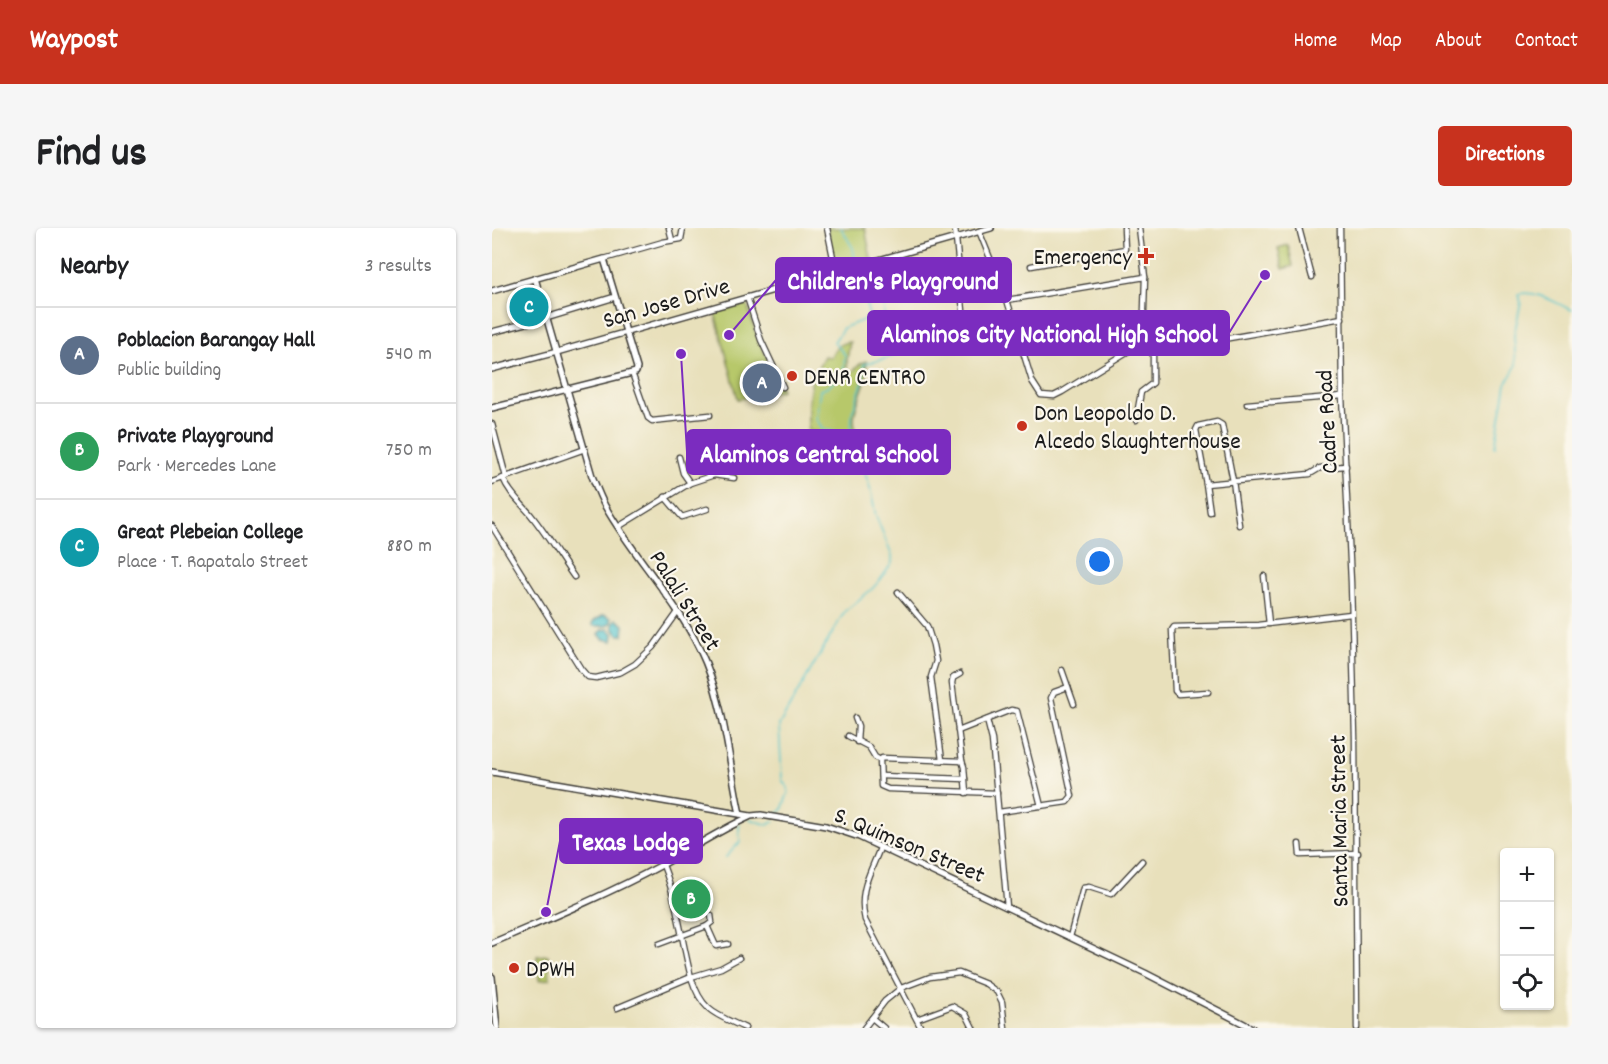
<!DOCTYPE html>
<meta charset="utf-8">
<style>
body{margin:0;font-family:Dekko,sans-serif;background:#f6f6f6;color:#202124}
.controls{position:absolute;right:18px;bottom:18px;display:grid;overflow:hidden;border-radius:6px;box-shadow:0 2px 4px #0004}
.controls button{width:54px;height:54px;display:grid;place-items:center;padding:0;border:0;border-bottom:2px solid #e0e0e0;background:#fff;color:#202124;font:30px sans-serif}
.you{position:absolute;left:608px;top:334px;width:21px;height:21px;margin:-15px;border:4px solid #fff;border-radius:50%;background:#1a73e8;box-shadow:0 0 0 9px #1a73e833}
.badge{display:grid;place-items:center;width:39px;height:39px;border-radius:50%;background:#c8321e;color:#fff;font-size:20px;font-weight:700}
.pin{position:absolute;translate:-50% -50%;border:3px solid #fff;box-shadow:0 2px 6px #0006}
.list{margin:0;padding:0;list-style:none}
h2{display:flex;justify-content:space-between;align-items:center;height:78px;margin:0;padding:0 24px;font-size:26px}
h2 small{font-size:20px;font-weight:400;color:#757577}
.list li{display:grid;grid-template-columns:39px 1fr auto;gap:18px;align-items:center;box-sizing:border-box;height:96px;padding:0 24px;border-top:2px solid #e0e0e0}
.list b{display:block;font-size:22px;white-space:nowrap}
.list p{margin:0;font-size:20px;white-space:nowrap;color:#757577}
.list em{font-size:20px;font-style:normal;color:#757577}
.icon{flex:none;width:33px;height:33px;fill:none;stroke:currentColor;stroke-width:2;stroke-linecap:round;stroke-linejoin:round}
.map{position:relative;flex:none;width:1080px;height:800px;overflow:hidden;border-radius:6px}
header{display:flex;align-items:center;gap:36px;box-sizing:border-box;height:84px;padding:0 30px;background:#c8321e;color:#fff}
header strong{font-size:28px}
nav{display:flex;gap:33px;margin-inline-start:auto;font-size:21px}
.intro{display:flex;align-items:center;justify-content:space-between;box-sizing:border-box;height:144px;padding:0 36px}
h1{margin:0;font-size:42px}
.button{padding:15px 27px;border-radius:6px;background:#c8321e;color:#fff;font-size:21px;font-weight:700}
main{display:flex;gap:36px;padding:0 36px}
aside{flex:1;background:#fff;border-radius:6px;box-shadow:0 2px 4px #0004}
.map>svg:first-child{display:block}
.green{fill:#b7c86b;stroke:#6a7244;stroke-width:1.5}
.water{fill:#59c6cd;stroke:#3a7174;stroke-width:1.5}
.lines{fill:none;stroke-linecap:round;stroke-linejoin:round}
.stream{stroke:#59c6cd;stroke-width:1.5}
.minor-casing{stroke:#3b3934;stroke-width:7}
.tertiary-casing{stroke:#3b3934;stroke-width:8}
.minor{stroke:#fff;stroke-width:4.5}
.tertiary{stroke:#fff;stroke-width:5}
.poi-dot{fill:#c8321e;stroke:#fbf7ec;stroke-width:2}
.labels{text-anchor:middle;stroke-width:4.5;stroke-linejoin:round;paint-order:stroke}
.poi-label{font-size:24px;fill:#1c1c1c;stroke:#fbf7ec;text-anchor:start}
.street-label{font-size:24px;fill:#1c1c1c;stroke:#fbf7ec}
.leader{fill:none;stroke:#7b2cbf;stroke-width:2}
.callout-dot{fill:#7b2cbf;stroke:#fbf7ec;stroke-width:2}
.callout{fill:#7b2cbf;stroke:#7b2cbf;stroke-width:2}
.callout-label{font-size:26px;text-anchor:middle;font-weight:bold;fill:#fff}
</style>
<header>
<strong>Waypost</strong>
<nav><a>Home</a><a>Map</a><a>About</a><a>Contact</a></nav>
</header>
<div class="intro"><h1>Find us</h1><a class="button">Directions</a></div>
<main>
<aside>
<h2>Nearby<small>3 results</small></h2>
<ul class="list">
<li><span class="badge" style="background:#5c6f8a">A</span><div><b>Poblacion Barangay Hall</b><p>Public building</p></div><em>540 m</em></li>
<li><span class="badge" style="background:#2e9e5b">B</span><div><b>Private Playground</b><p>Park · Mercedes Lane</p></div><em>750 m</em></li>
<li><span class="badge" style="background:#0f9aa8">C</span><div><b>Great Plebeian College</b><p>Place · T. Rapatalo Street</p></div><em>880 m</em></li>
</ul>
</aside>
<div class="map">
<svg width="1080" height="800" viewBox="0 0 1080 800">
<rect width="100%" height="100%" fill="#fbf7ec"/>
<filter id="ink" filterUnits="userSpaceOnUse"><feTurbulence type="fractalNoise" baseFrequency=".0167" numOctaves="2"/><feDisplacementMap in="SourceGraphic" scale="12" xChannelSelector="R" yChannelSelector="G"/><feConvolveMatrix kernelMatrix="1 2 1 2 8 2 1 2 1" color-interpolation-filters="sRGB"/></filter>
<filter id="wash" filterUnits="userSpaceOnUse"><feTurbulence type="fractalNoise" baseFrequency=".008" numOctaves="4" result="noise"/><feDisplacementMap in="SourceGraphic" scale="24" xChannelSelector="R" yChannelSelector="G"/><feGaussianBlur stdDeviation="1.35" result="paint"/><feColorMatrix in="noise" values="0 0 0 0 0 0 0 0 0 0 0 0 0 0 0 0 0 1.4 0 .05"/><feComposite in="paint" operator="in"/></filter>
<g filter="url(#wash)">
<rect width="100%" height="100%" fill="#e8e0bb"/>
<g class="green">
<path d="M335,0H373L379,31L343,40Z"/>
<path d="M796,17L801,38L791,41L786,20Z"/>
<path d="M255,76L265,109L290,162L246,171L223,85Z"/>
<path d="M358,114L355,132V149L368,136L374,133C378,154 364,170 362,190C362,196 364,203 363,209H351L316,203V178L320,151L332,128L339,129C344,119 347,115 358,114Z"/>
<path d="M201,656L210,666L213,676L202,680L203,684L190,689L185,661Z"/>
<path d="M56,727L58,751L47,752L45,728Z"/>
</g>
<g class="water">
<path d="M112,387L119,390V395L114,398H102L100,396L103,392Z"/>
<path d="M124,391L132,397L131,407H127C121,403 119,397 124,391Z"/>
<path d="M117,401L121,406L120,413L111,411L107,406L110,402Z"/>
</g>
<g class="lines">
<g class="stream">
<path d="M349,0L361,20L364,36"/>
<path d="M359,208L360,185L371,153L372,136C385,132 413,130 412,114L401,111L394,101L391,73L385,66L380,44L368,45"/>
<path d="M1003,219L1014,156L1024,138L1022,107L1029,74L1026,66C1046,62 1063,75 1080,82"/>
<path d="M284,587L290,582L296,565V560L290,552L287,497L353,383L380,361L389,351L400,335V328L384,288L377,256L359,209L331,201L324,191L328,162L336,159L351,145L353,127L342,114L351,100L374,91L377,87L365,41"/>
<path d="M258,591L276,597L282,593"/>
<path d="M233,630L248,614L247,599L248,596"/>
</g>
</g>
</g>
<g filter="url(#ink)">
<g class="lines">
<defs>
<g id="minor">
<path d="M177,0L180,12"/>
<path d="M335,0L344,44"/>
<path d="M463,0L472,93"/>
<path d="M647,0L653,49L651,112L654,116L709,115L850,90"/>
<path d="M807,0L820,49"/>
<path d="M848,0L850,168L859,354L863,509L865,800"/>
<path d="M487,3L515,72L540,153L549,167L562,168L570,164L651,114"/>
<path d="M112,31L171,14L189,11L191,0"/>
<path d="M539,38L633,21L632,0"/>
<path d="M255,69L269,112L291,159"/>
<path d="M515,72L653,49"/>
<path d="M140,145L156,190L160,193L218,187"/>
<path d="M755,176L850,168"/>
<path d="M644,192L649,164L661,155V116"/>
<path d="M0,196L14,249"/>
<path d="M187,229L191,245L198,255"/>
<path d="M11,250C17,265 29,275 39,287C55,307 68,329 82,349"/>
<path d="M0,254L93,221"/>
<path d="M714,256L818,246L828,240L854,238"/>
<path d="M173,269L190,289L215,281"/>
<path d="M718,284L714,256L704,202L706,198L725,194L730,197L741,253L747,297"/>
<path d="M0,298L89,441L96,449L104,450L129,444L143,436L161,419L186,384"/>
<path d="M126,299L198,255L222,247L242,250"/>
<path d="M772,348L777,396"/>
<path d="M406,364L435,398L441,417L444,433L439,449L450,532"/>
<path d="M468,446L461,450L460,455L470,533L472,539L474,565"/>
<path d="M576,459L582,476"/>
<path d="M716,464L686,466L683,463L680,402L682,399L766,397L859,386"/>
<path d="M363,490L366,498L365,514"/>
<path d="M495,492L500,512L515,679"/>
<path d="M466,503L519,482L525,483L549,578"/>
<path d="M356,508L377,519L383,529L388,532"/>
<path d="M470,533L390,530L388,532L389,558L396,561L505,565"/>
<path d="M389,548L473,551"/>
<path d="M507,584L575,574L580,568L559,470L562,464L576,459L570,442"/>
<path d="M807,616L808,627L866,625"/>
<path d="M388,620C378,646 366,663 373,692L429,800"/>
<path d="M171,637C186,675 189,710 199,749L229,740L247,730"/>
<path d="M215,698L224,718L236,716"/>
<path d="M578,709L591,660L597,659L619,666L650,633"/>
<path d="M167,716L215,698L220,694L219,687"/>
<path d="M125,780L199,749C210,784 223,786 253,800"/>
<path d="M380,790L392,800"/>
<path d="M425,791L460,778L474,786L481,800"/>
<path d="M372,800L393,773L409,760L438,749L467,745L494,756L505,764L510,774L513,800"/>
</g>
<g id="tertiary">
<path d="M43,50L100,248C104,258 108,269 113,278C141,328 183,370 208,422C233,474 236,531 248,586"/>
<path d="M0,63L112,31L145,140L144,144L0,180"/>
<path d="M0,104L54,90L123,69"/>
<path d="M0,141L65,124L499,0"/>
<path d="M0,544L259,588L269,587L334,598L367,609L653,745L760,800"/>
<path d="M0,715C56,691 114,667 168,638C198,622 226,603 257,589"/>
<path d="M0,749L5,800"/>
</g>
</defs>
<use href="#minor" class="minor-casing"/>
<use href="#tertiary" class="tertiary-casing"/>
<use href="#minor" class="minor"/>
<use href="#tertiary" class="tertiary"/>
</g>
</g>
<g class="poi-dot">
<path d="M651 19h6v6h6v6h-6v6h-6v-6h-6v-6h6z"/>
<circle cx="300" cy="148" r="6"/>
<circle cx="530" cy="198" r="6"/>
<circle cx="22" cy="740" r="6"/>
</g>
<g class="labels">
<g class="poi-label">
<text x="640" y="36" text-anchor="end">Emergency</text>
<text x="312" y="156">DENR CENTRO</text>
<text x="542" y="192">Don Leopoldo D.<tspan x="542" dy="28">Alcedo Slaughterhouse</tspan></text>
<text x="34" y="748">DPWH</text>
</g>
<g class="street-label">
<text transform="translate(174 74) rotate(-16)" y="8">San Jose Drive</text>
<text transform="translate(834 194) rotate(-93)" y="8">Cadre Road</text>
<text transform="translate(194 372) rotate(58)" y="8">Palali Street</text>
<text transform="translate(846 593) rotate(-91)" y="8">Santa Maria Street</text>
<text transform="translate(418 616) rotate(23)" y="8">S. Quimson Street</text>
</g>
</g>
<path class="leader" d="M237 107L284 52M773 47L737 105M189 126L195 224M54 684L68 613"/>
<g class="callout-dot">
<circle cx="237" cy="107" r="6"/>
<circle cx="773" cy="47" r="6"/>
<circle cx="189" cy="126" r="6"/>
<circle cx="54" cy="684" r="6"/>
</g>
<g class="callout">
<rect x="284" y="30" width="235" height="44" rx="6"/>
<rect x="376" y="83" width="361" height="44" rx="6"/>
<rect x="195" y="202" width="263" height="44" rx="6"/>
<rect x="68" y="591" width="142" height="44" rx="6"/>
</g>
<g class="callout-label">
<text x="401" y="61">Children's Playground</text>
<text x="557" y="114">Alaminos City National High School</text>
<text x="327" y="234">Alaminos Central School</text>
<text x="139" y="622">Texas Lodge</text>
</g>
</svg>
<div class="controls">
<button>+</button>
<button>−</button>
<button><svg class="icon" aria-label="locate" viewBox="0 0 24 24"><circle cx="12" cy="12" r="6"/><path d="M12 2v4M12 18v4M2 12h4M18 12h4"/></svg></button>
</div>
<div class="you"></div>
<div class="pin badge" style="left:270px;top:155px;background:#5c6f8a">A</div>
<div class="pin badge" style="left:199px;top:671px;background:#2e9e5b">B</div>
<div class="pin badge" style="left:37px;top:79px;background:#0f9aa8">C</div>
</div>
</main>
